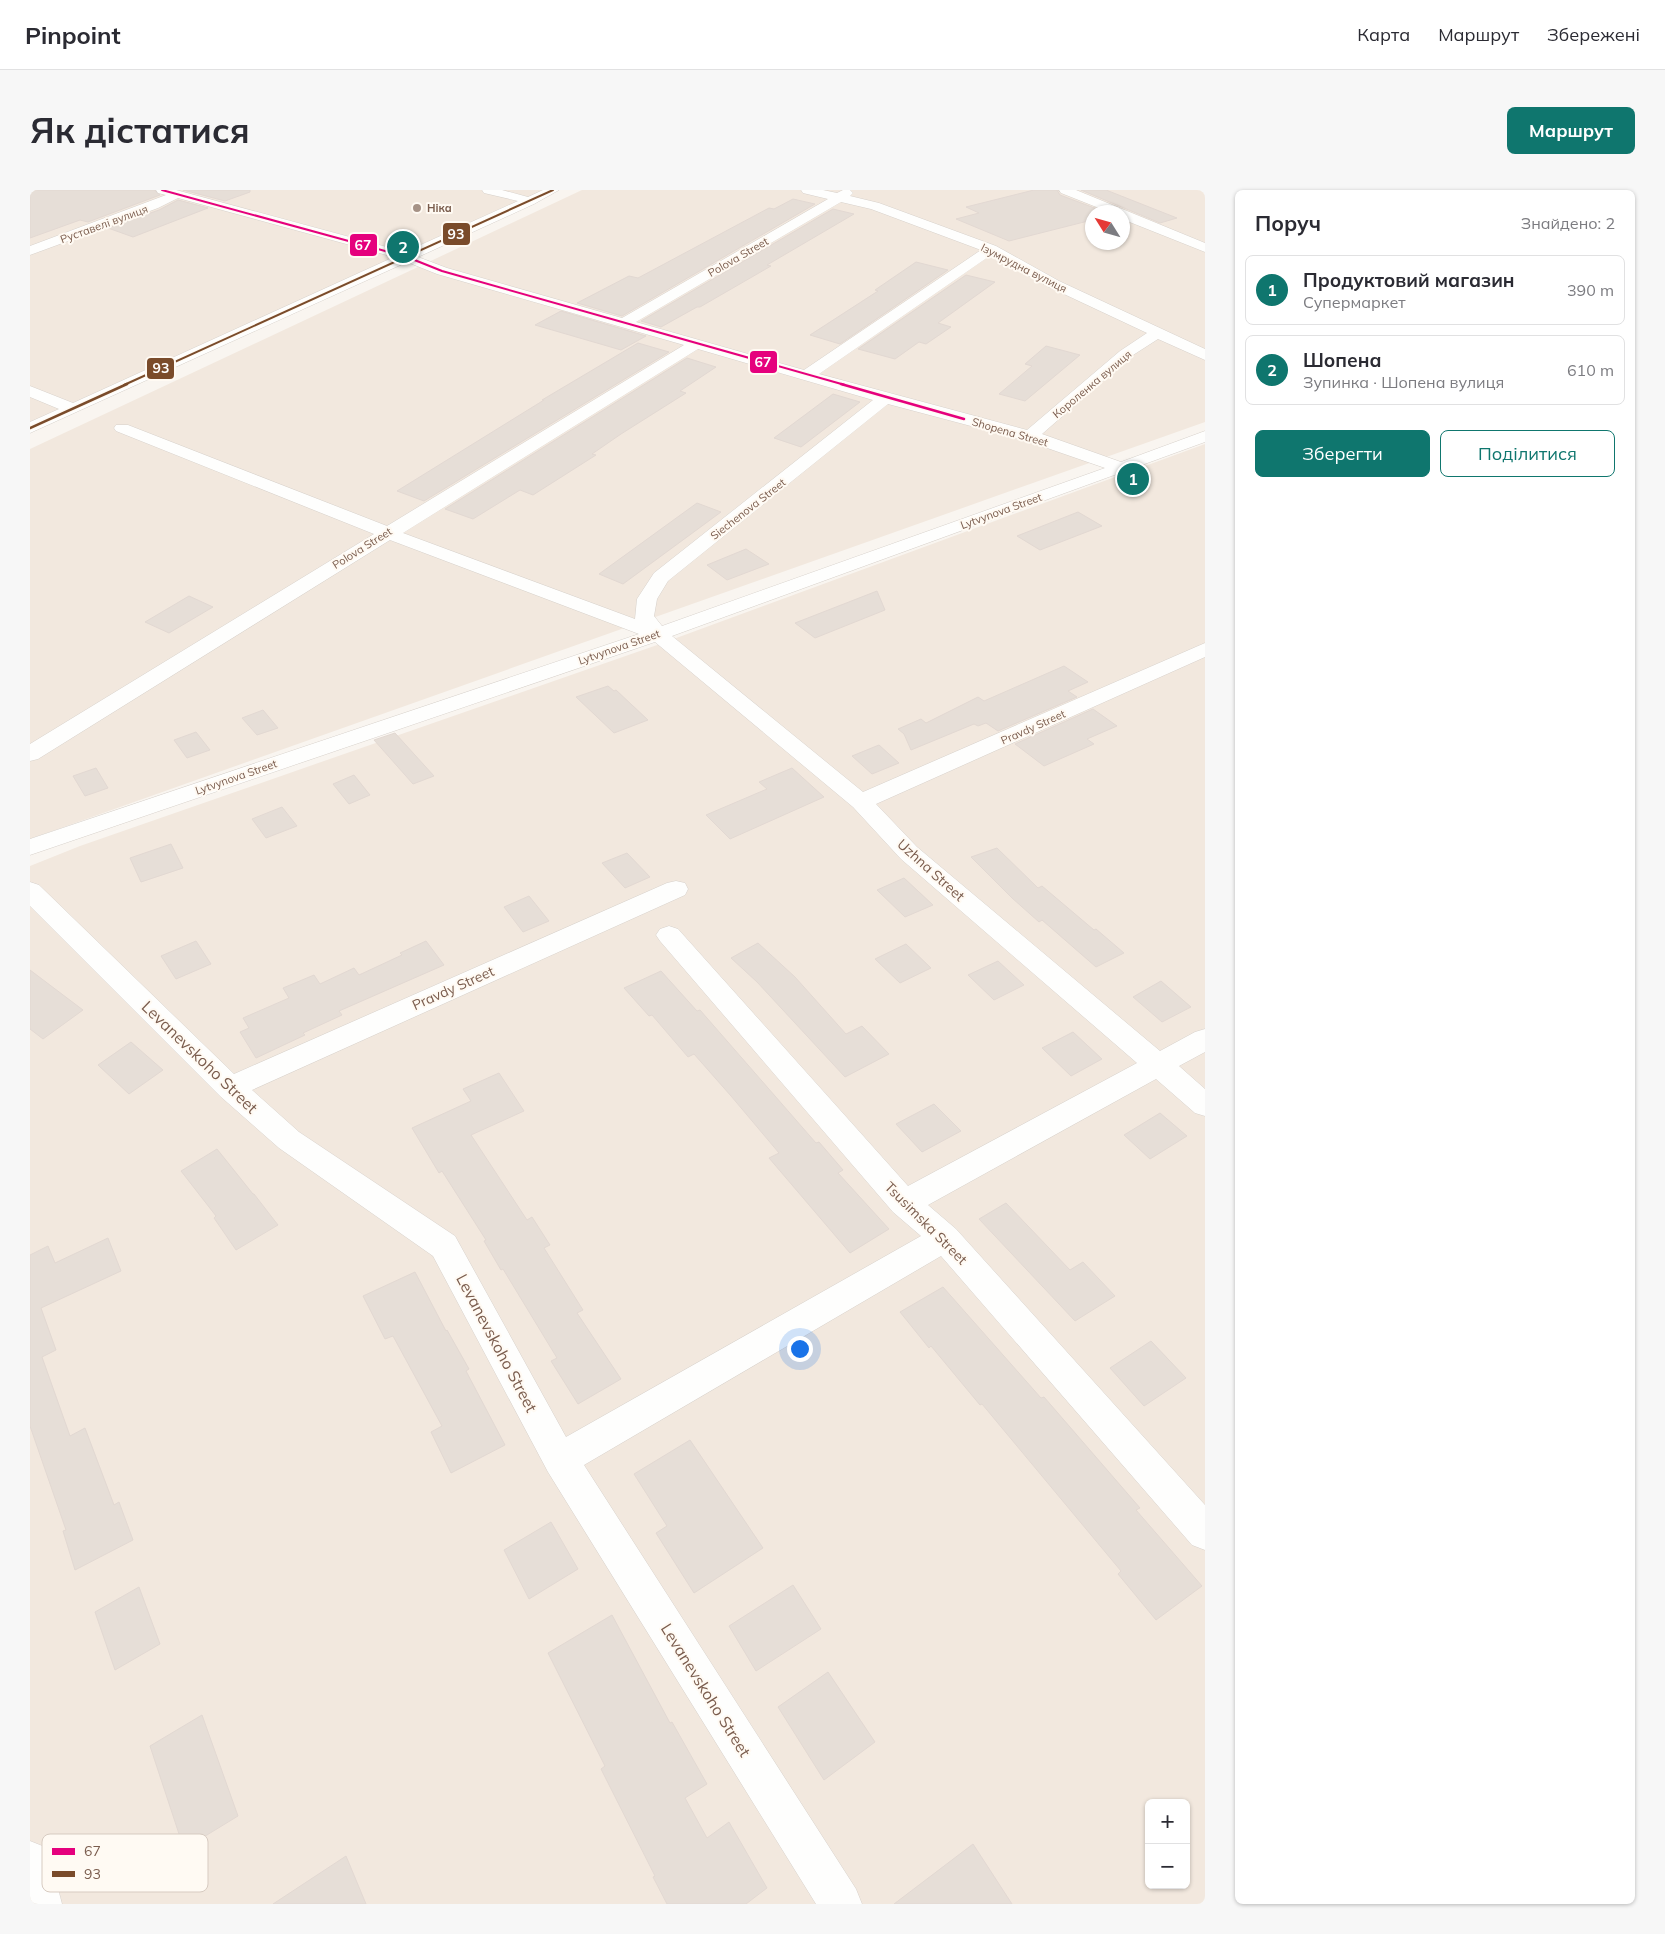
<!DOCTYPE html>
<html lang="uk">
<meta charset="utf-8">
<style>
body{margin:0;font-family:Mulish,sans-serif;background:#f7f7f7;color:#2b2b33}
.controls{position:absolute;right:15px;bottom:15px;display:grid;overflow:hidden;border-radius:8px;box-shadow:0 1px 4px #0004}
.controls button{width:45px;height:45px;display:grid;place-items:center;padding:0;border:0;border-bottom:1px solid #e1e1e2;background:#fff;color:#2b2b33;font:25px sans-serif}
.compass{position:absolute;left:1055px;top:15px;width:45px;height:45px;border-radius:50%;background:#fff;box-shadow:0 1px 4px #0004;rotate:307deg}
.you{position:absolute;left:769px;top:1158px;width:18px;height:18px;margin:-12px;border:4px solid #fff;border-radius:50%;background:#1a73e8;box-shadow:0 0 0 8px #1a73e833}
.badge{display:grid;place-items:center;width:32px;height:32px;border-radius:50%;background:#0f766e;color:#fff;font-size:16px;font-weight:700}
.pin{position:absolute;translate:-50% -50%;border:2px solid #fff;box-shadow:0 1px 5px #0006}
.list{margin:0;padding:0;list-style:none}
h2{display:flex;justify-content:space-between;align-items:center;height:65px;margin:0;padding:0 20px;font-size:21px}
h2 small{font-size:16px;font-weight:400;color:#7c7c81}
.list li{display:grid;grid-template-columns:32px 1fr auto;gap:15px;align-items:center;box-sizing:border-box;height:70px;margin:0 10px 10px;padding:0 10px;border:1px solid #e1e1e2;border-radius:8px}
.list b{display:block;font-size:19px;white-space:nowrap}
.list p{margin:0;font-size:16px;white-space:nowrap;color:#7c7c81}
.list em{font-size:16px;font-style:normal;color:#7c7c81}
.actions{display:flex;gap:10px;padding:15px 20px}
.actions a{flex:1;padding:11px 0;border:1px solid #0f766e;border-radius:8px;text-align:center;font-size:18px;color:#0f766e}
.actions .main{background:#0f766e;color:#fff}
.map{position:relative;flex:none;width:1175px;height:1714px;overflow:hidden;border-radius:8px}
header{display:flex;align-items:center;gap:30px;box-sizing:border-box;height:70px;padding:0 25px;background:#fff;border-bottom:1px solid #e1e1e2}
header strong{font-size:24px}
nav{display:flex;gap:28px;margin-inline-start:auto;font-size:18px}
.intro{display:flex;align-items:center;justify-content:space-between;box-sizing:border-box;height:120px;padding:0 30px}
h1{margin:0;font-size:35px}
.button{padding:12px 22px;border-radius:8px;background:#0f766e;color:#fff;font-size:18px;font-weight:700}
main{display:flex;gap:30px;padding:0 30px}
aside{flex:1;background:#fff;border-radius:8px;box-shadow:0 1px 4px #0004}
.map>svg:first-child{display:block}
.residential{fill:#f2e8de;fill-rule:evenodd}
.building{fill:#e6ded7;stroke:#e2d8d2}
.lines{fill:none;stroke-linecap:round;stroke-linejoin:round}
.minor-casing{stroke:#d7d1cb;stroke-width:1}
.minor{fill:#fefefd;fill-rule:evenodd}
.bus-1-far1-casing{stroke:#fffaf3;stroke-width:4}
.bus-1-casing{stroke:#fffaf3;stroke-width:5}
.bus-2-far1-casing{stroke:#fffaf3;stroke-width:4}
.bus-2-casing{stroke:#fffaf3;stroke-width:5}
.bus-1-far1{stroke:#e5007d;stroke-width:2}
.bus-1{stroke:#e5007d;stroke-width:2.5}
.bus-2-far1{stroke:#7a4b2a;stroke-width:2}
.bus-2{stroke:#7a4b2a;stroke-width:2.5}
.poi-dot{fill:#a69286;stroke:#fffaf3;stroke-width:2}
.labels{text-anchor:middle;stroke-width:4;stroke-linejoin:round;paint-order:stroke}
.far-poi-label{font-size:11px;font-weight:bold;fill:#7a5c4d;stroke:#fffaf3;text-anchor:start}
.far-street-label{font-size:11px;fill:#7a5c4d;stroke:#fffaf3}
.street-label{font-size:14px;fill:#7a5c4d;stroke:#fffaf3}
.near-street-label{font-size:16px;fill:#7a5c4d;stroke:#fffaf3}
.key{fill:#fffaf3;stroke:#d7cbc1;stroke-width:1}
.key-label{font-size:14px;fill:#7a5c4d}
.line-badge{stroke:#fffaf3;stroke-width:2}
.badge-label{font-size:14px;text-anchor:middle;font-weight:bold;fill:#fff}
</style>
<header>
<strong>Pinpoint</strong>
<nav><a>Карта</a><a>Маршрут</a><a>Збережені</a></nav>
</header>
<div class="intro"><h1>Як дістатися</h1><a class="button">Маршрут</a></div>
<main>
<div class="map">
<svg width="1175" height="1714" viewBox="0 0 1175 1714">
<rect width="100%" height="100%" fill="#f9f5f0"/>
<g class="residential">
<path d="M0,0H522L0,241Z"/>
<path d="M552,0H1175V232L0,649V259ZM1062,22H1092V52H1062Z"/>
<path d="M1175,254V1714H0V676L50,656L630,454ZM1119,1613H1156V1695H1119Z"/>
</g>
<g class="building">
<path d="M0,0H124L130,5L58,32L50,30L0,48Z"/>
<path d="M153,0H220V2L195,11Z"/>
<path d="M1004,0H1027L1030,5L1075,22H1062V30L979,51L926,29L949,23L936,17Z"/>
<path d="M1051,0H1076L1147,28L1130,33Z"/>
<path d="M763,9L785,14L592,126L547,113L599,86L608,88L739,18L744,19Z"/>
<path d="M148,10L178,18L103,47L78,38L129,20Z"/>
<path d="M803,19L824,24L737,75L741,76L670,117H667L631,137L611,131Z"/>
<path d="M886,72L918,80L810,154L780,145L848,101L845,100Z"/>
<path d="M936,85L965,92L908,133L921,137L896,154L889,152L865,169L828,159Z"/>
<path d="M531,121L616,146L591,160L505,135Z"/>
<path d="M608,153L639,162L394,311L367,301L514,210H512Z"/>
<path d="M1016,156L1050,165L995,211L969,204L1002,176L995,174Z"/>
<path d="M657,168L686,177L650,201L656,203L591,244L562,264L566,265L503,305L490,300L443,329L415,319Z"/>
<path d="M803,204L830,212L771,257L744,248Z"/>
<path d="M667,313L691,322L593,394L569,384Z"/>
<path d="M1048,322L1072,336L1010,360L987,346Z"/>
<path d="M716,359L739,374L697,390L677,375Z"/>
<path d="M847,401L855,420L785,448L765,433Z"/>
<path d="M159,406L183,417L139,443L115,432Z"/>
<path d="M1034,476L1058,492L1038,501L1047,507L968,541L956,533L948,536L944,534L881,560L874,544L868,539L891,529L896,533L948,507L954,511Z"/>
<path d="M578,496L584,501L586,500L618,530L584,543L546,507Z"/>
<path d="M1063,519L1087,536L1057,549L1064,554L1014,576L985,554Z"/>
<path d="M233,520L248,538L227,545L212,528Z"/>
<path d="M166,542L180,560L157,568L144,550Z"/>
<path d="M365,543L404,586L383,594L344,550Z"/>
<path d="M849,555L869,573L842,584L822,566Z"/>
<path d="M66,578L78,598L55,606L43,586Z"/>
<path d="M762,578L794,607L700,649L676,625L737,599L729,592Z"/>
<path d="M324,585L340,605L319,614L303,594Z"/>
<path d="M252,617L267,636L236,648L222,629Z"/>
<path d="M141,654L153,678L111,692L100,668Z"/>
<path d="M967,658L1008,698L1012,696L1064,740L1066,739L1094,763L1066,777L1012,730L1009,732L982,708L941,667Z"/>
<path d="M597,663L620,687L595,698L572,673Z"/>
<path d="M874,688L903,715L875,727L847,700Z"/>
<path d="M499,706L519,731L493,742L474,717Z"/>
<path d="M166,751L181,774L146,789L131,766Z"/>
<path d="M396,751L414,775L309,821L312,825L273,843L275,845L226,868L210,842L219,838L213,828L259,808L253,798L284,785L290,794L324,778L329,785L372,765L370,763Z"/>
<path d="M728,753L765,787L816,844L832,836L859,864L815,887L727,792L701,768Z"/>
<path d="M876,754L901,778L870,793L845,769Z"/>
<path d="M968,771L994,795L964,810L938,785Z"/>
<path d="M0,780L53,820L13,849L0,839Z"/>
<path d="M631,781L667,821L670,820L786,953L789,952L813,980L808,983L859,1039L820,1063L739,968L749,963L701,906L664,864L658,867L622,825L619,826L594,798Z"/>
<path d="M1131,791L1161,817L1132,832L1103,807Z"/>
<path d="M1043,842L1072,869L1041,886L1012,858Z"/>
<path d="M101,852L133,880L99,904L68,875Z"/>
<path d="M469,883L494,921L441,945L497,1030L502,1027L520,1055L514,1058L553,1120L547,1123L591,1189L548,1214L521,1171L527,1168L473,1079L471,1080L454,1051L456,1050L412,981L409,983L382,938L441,911L433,899Z"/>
<path d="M904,914L931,941L892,962L866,934Z"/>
<path d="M1130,923L1157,946L1120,969L1094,945Z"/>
<path d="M187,959L223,1004H224L248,1035L206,1060L184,1028L186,1026L151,981Z"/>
<path d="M976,1013L1040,1080L1053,1072L1085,1106L1045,1131L949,1029Z"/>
<path d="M78,1048L91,1081L11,1118L26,1160L12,1167L40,1246L55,1238L84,1315L89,1312L103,1350L45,1380L33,1341L36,1340L0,1236V1065L18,1056L25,1073Z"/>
<path d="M385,1082L416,1141L417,1140L439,1179L436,1181L475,1255L421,1283L401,1242L412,1236L363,1146L355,1149L333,1106Z"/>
<path d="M913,1097L1011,1208L1014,1207L1110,1318L1106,1320L1172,1396L1126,1430L1088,1384L1091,1381L952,1214L950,1215L901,1156L899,1158L870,1122Z"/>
<path d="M1121,1151L1156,1188L1114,1216L1080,1178Z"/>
<path d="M660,1250L733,1358L664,1403L626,1343L637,1336L604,1284Z"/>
<path d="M521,1332L548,1379L499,1409L474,1360Z"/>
<path d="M763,1395L791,1439L726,1481L699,1436Z"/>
<path d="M109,1397L130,1454L85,1480L65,1422Z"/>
<path d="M582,1425L640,1533L642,1532L677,1594L655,1608L677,1648L699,1632L737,1698L716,1714H637L623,1687L625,1686L571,1579L575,1576L518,1463Z"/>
<path d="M798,1482L845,1552L794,1590L748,1517Z"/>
<path d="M172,1525L208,1626L154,1659L120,1556Z"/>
<path d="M943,1654L982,1714H864Z"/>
<path d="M316,1666L336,1714H243Z"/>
</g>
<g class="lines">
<defs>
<g id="minor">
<path d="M126,0H146L375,62L488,11L454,3L452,0H472L498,7L513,0H529L504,14L388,67L417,78L592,128L798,9L773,3L771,0H793L807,3L813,0H820L823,3L820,6L849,13L966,56L1029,91L1175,159V170L1128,149L1100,167L1012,244L1091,272L1175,241V252L642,446L833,602L1175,453V467L846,614L887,657L1130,861L1165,842L1175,839V862L1149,876L1175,899V926L1165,923L1126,889L898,1015L926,1039L1175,1315V1360L1162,1355L911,1066L554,1275L826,1699L832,1714H786L518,1282L403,1066L249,958L190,906L0,716V692L9,695L204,884L637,693L646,691L655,693L658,699L655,705L222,900L269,942L425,1046L536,1247L891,1046L863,1022L630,751L626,745L630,739L639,736L648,739L878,996L1107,873L871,669L823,617L625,452L0,665V649L609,444L360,350L8,569L0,571V554L344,344L86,241L84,238L86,235H98L357,336L654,155L407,84L377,72L0,243V232L29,219L0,207V196L43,213L364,67L148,8L128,18L0,65V56L136,5L128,3ZM811,12L841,19L951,60L774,180L606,132ZM961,65L1019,97L1117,143L1090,161L997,240L789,184ZM668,159L843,210L624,383L607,409L605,429L373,343ZM858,214L994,250L1075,278L632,436L624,426L627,409L638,391Z"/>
<path d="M1029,0H1046L1175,53V62L1092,29V22H1079L1031,3Z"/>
<path d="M0,1651L15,1657L21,1672L32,1714H0Z"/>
</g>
</defs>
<use href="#minor" class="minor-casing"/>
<use href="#minor" class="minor"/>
<defs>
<path id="bus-1-far1" d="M132,0L377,67L412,81L815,195"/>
<path id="bus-1" d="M811,194L934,229"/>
<path id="bus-2-far1" d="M94,195L523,0"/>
<path id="bus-2" d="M0,238L97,194"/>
</defs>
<use href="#bus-1-far1" class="bus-1-far1-casing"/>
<use href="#bus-1" class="bus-1-casing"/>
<use href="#bus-2-far1" class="bus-2-far1-casing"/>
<use href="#bus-2" class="bus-2-casing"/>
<use href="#bus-1-far1" class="bus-1-far1"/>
<use href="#bus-1" class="bus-1"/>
<use href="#bus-2-far1" class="bus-2-far1"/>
<use href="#bus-2" class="bus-2"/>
</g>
<circle class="poi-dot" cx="387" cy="18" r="5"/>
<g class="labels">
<g class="far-poi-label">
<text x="397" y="22">Ніка</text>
</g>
<g class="far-street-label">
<text transform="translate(74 34) rotate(-20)" y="4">Руставелі вулиця</text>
<text transform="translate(708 67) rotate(-30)" y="4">Polova Street</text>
<text transform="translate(994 78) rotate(27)" y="4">Ізумрудна вулиця</text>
<text transform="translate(1062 194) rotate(-40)" y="4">Короленка вулиця</text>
<text transform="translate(980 242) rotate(16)" y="4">Shopena Street</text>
<text transform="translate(718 319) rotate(-38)" y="4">Siechenova Street</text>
<text transform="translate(971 321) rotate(-20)" y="4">Lytvynova Street</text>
<text transform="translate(332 358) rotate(-32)" y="4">Polova Street</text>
<text transform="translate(589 457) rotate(-19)" y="4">Lytvynova Street</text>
<text transform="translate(1003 537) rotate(-24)" y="4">Pravdy Street</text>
<text transform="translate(206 587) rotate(-19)" y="4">Lytvynova Street</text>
</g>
<g class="street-label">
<text transform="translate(901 680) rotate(42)" y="5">Uzhna Street</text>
<text transform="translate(423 798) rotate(-24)" y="5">Pravdy Street</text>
<text transform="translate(896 1033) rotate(45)" y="5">Tsusimska Street</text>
</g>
<g class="near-street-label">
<text transform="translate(170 867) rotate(44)" y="6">Levanevskoho Street</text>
<text transform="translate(467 1153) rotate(62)" y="6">Levanevskoho Street</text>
<text transform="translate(676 1500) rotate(58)" y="6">Levanevskoho Street</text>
</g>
</g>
<rect x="12" y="1644" width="166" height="58" rx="8" class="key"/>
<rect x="22" y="1658" width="23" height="7" fill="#e5007d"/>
<rect x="22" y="1681" width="23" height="6" fill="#7a4b2a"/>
<g class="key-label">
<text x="54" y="1666">67</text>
<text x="54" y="1689">93</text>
</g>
<g class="line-badge">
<rect x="412" y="32" width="29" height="24" rx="5" fill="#7a4b2a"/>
<rect x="319" y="43" width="29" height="24" rx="5" fill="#e5007d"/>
<rect x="719" y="160" width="29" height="24" rx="5" fill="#e5007d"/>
<rect x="116" y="167" width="29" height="23" rx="5" fill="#7a4b2a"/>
</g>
<g class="badge-label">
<text x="426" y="49">93</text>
<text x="333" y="60">67</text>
<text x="733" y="177">67</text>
<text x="131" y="183">93</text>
</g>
</svg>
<div class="controls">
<button>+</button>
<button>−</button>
</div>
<svg class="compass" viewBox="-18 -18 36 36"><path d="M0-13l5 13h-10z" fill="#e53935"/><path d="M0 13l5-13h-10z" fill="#7c7c81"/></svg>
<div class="you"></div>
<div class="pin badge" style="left:1103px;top:289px">1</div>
<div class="pin badge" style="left:373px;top:57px">2</div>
</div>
<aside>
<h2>Поруч<small>Знайдено: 2</small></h2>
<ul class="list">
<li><span class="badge">1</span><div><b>Продуктовий магазин</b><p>Супермаркет</p></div><em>390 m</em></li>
<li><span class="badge">2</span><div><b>Шопена</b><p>Зупинка · Шопена вулиця</p></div><em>610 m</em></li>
</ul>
<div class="actions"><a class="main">Зберегти</a><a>Поділитися</a></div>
</aside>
</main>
